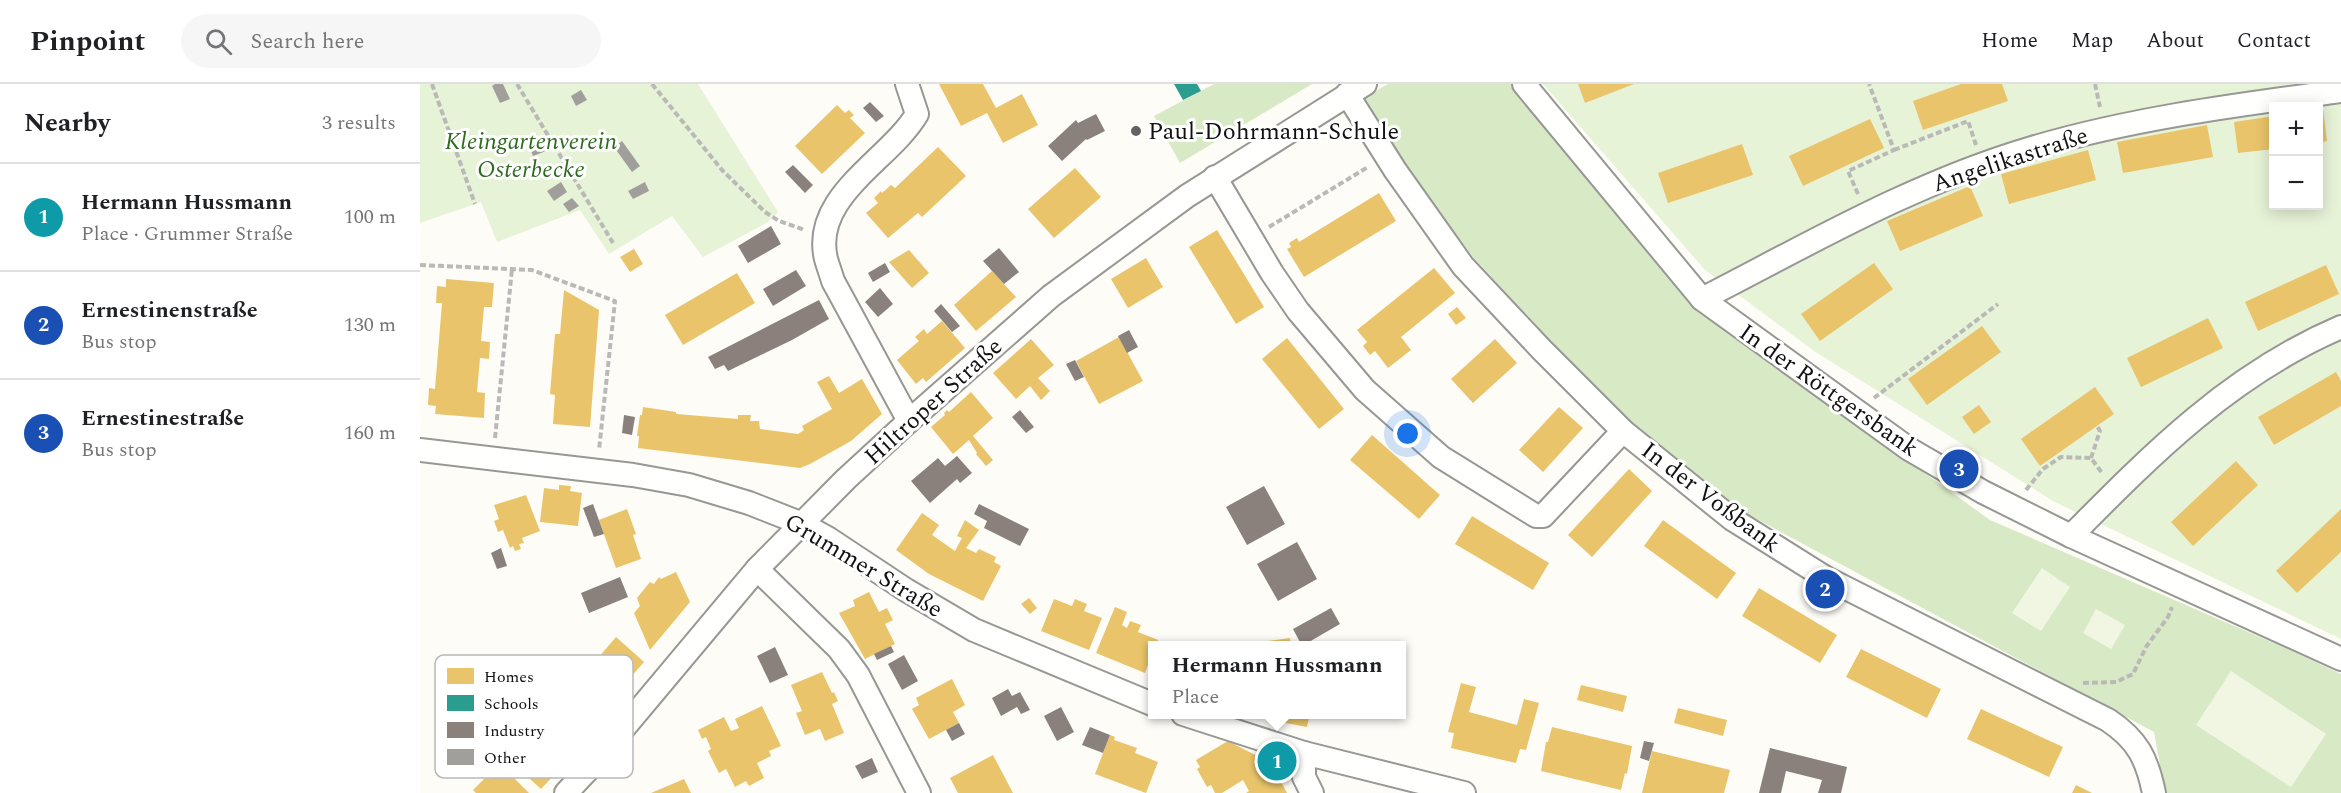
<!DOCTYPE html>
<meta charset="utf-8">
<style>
body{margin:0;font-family:Spectral,serif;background:#f6f6f6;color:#202124}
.controls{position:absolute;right:18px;top:18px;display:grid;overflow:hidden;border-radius:0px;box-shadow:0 3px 15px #0003}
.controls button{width:54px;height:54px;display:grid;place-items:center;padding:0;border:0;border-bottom:2px solid #e0e0e0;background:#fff;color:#202124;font:30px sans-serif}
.you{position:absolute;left:988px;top:350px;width:21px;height:21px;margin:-15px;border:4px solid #fff;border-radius:50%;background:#1a73e8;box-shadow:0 0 0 9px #1a73e833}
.badge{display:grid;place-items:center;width:39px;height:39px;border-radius:50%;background:#646362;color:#fff;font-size:20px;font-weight:700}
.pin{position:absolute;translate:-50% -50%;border:3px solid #fff;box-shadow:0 2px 6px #0006}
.popup{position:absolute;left:728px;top:557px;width:258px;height:78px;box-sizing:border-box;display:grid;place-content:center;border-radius:0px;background:#fff;filter:drop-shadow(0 2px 4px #0005);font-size:20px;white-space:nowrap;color:#757577}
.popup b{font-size:22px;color:#202124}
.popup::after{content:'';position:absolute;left:50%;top:100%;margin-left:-12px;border:12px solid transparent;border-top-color:#fff}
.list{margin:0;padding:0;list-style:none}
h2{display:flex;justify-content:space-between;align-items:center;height:78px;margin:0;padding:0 24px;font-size:26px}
h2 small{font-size:20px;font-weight:400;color:#757577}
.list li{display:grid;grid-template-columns:39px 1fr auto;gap:18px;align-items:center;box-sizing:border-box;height:108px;padding:0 24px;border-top:2px solid #e0e0e0}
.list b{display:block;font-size:22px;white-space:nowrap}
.list p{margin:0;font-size:20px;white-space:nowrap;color:#757577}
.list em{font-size:20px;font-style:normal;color:#757577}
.icon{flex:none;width:33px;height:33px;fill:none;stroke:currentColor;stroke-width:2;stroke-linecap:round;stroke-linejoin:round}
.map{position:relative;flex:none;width:1921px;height:709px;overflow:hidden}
header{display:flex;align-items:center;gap:36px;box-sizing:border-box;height:84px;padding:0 30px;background:#fff;border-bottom:2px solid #e0e0e0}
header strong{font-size:28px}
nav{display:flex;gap:33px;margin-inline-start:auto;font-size:21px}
.search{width:420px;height:54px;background:#f6f6f6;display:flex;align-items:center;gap:15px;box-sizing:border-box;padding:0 21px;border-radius:33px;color:#757577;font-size:22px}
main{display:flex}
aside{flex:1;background:#fff}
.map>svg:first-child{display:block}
.green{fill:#e7f3d7;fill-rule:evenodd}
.forest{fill:#d8eac5}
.pitch{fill:#f0f6e1}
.homes{fill:#e9c46a}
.schools{fill:#2a9d8f}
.industry{fill:#8a817c}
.building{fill:#a19f9c}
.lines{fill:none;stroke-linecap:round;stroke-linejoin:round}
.minor-casing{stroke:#979795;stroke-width:26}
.path{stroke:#b9b9b8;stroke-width:4;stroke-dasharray:6 3;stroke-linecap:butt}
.minor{stroke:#fffffe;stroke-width:22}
.poi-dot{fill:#646362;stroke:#fff;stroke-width:2}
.labels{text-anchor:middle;stroke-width:6;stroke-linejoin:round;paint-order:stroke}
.poi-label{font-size:24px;fill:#111;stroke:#fff;text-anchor:start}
.park-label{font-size:24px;font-style:italic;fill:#2f6b1f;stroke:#fff}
.street-label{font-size:24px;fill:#111;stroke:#fff}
.key{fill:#fff;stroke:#b8b8b8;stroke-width:1.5}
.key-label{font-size:16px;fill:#111}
</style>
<header>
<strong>Pinpoint</strong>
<div class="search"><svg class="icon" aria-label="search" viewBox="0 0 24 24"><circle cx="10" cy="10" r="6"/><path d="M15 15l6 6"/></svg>Search here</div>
<nav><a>Home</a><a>Map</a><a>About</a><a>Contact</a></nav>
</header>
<main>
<aside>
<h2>Nearby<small>3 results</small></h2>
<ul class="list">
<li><span class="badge" style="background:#0f9aa8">1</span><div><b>Hermann Hussmann</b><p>Place · Grummer Straße</p></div><em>100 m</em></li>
<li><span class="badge" style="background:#1a4fb4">2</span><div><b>Ernestinenstraße</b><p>Bus stop</p></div><em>130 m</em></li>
<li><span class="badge" style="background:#1a4fb4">3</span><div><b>Ernestinestraße</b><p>Bus stop</p></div><em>160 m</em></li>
</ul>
</aside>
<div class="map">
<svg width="1921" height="709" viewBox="0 0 1921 709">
<rect width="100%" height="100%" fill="#fdfcf7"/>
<g class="green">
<path d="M0,0H278L358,128L348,138L283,173L252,132L189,170L160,126L77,158L61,118L0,139Z"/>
<path d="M1123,0H1921V555L1633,417L1394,267L1285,186ZM1854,22H1898V122H1854Z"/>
</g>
<g class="forest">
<path d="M794,0H892L760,79L734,32Z"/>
<path d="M968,0H1093L1270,220L1570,436L1872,567L1921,590V709H1745L1734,648L1320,426L1204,336L1054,174L936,18Z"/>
</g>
<g class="pitch">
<path d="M1622,484L1650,503L1621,547L1592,529Z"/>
<path d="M1676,525L1705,541L1691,565L1663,549Z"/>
<path d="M1811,587L1906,650L1871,703L1776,641Z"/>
</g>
<g class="homes">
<path d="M519,0H563L576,24L602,10L618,41L583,59L567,29L541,42Z"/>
<path d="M1158,0H1214L1165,19Z"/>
<path d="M1541,0H1582L1588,17L1503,46L1493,17Z"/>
<path d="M417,21L425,29L429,26L434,31L430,34L445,49L402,90L375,62Z"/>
<path d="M1903,25L1907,57L1899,59V26Z"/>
<path d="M1854,32V65L1818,69L1814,38Z"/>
<path d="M1450,35L1464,64L1383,102L1369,72Z"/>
<path d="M1787,41L1793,73L1703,89L1697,58Z"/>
<path d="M1322,60L1333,91L1248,119L1238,89Z"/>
<path d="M518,63L546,92L502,133L498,129L468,154L446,129L458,119L454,114L461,107L462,109L471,101L475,104Z"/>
<path d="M1668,66L1676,96L1589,120L1581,90Z"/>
<path d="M655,84L681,113L634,154L608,125Z"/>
<path d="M1550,102L1563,132L1480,167L1467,137Z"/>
<path d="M959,109L976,137L884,193L867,165L871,163L869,159L877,154L879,158Z"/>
<path d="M797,146L844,223L816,240L769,163Z"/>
<path d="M214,165L223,180L210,188L200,173Z"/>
<path d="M489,166L509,189L492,204L469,178Z"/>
<path d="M726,174L743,203L708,224L691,195Z"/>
<path d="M1454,179L1473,205L1400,257L1381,230Z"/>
<path d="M1906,181L1919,210L1838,247L1825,218Z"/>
<path d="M1014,184L1035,209L981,253L991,266L968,284L955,267L950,271L943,262L947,258L937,246Z"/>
<path d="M572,187L596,213L556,247L534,221Z"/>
<path d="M317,189L335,219L263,261L245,231Z"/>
<path d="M26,195L74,199L72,223H64L61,257L70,258L69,275L60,274L57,308L65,309L64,334L15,330L16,322L8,321L9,304L15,305L22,219H16L17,202L26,203Z"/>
<path d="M144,206L179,226L170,343L133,340L135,311L130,310L135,250H140Z"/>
<path d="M1037,223L1046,234L1036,241L1028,230Z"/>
<path d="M1788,234L1803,264L1721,303L1707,274Z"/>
<path d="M522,237L545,264L506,298L503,294L496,300L477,276L499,257L495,253L504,245L507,250Z"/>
<path d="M1562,242L1581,268L1507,321L1488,295Z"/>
<path d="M699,253L723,297L679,320L656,277Z"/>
<path d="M867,254L924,325L899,345L842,275Z"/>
<path d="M611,255L634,281L618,294L630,307L621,316L610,302L596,315L573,289Z"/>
<path d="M1075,255L1097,279L1053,319L1031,295Z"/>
<path d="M1916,288L1921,297V322L1854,361L1838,333Z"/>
<path d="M409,292L419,309L442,295L462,330L431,357L390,380L380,384L218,364L219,352H217L220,331H222L223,323L256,328V330L318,335V331H331L330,337H339L340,345L378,350L384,346L382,342L412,325L397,298Z"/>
<path d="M1675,303L1694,330L1620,382L1601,355Z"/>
<path d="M551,308L573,334L553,352L573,376L566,382L556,370L557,369L549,356L533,370L511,343L525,331L524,329L527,326L529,328Z"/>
<path d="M1559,321L1571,338L1554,350L1542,333Z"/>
<path d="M1139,323L1163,344L1123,388L1099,366Z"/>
<path d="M952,351L1020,411L999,435L930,376Z"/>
<path d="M1816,377L1838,401L1773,462L1751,438Z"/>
<path d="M1209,385L1232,407L1172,473L1148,451Z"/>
<path d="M139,401L151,402L150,407L162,409L158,442L120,438L124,404L139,406Z"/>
<path d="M106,411L120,447L102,454L104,459L99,460L101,465L95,467L93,462L90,464L83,446L78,448L74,437L79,435L74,421Z"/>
<path d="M207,425L216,450L213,451L221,475L196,484L179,436Z"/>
<path d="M1921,425V468L1877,509L1856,487Z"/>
<path d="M502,429L519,441L512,451L535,467L542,454L537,452L545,436L559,446L546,464L556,469L559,465L576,473L574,478L581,482L563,517L509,490L476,466Z"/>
<path d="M1052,432L1129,479L1113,506L1035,460Z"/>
<path d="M1243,436L1316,489L1297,515L1224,462Z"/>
<path d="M256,488L270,518L230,566L214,529L220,522L217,514L230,498L234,500L239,493L241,495Z"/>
<path d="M1339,504L1417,551L1400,579L1322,532Z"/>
<path d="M449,508L459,528L467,524L473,536L465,540L475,560L445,575L419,529L435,522L433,516Z"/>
<path d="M609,514L617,524L610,530L601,520Z"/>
<path d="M634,515L652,522L655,515L667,520L664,527L682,534L669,566L621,547Z"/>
<path d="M695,523L707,528L702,541L707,544L710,537L721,541L718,548L738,556L736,561H732V569L725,589L676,569Z"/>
<path d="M196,553L224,578L183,625L155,601Z"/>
<path d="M870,554L871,561H849L848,557Z"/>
<path d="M1441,565L1521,605L1507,634L1426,593Z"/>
<path d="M402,588L412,609L414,608L418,617L412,620L424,649L405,657L400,645L385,651L376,629L382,627L371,601Z"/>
<path d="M532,595L545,621L533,628L539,639L509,655L492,625L499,621L496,614Z"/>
<path d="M1041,599L1056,603L1049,628L1097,641L1104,615L1119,619L1106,666L1100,665L1096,679L1031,664L1034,649L1028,648Z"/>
<path d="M1161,601L1207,612L1203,628L1157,616Z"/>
<path d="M76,608L93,653L101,645L107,651L118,640L152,672L121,705L86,673L63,615Z"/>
<path d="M342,622L361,662L349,667L351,672L337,679L344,694L329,702L326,697L315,703L306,685L299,689L288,667L291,665L286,653L282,655L278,646L304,633L311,647L319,644L315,635Z"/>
<path d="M1258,624L1307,636L1303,652L1254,639Z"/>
<path d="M1561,625L1643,663L1629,693L1547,655Z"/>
<path d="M846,630H890L887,643L845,635Z"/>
<path d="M1132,643L1212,662L1207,690L1205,689L1201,706L1121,687L1126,658H1128Z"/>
<path d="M690,651L695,653L694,656L717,664L715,669L738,678L726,709L675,690Z"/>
<path d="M808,657L851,679L867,709H826L829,707L823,696L802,709H795L791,701L787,703L777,685L780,683L776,676Z"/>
<path d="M1232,667L1310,686L1304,709H1222Z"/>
<path d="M573,671L593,709H538L530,694Z"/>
<path d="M83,683L109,709H56L53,706L67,692L70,695Z"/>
<path d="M264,695L271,709H231Z"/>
<path d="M1656,701L1672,709H1652Z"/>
</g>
<path class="schools" d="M754,0H777L781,7L763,16Z"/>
<g class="industry">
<path d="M450,18L464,32L456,38L443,24Z"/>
<path d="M676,30L685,47L667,56L666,55L642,77L628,62L656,36L658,39Z"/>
<path d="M373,81L393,101L385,109L365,88Z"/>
<path d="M351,142L361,160L328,179L318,162Z"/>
<path d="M579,164L599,188L584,200L563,177Z"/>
<path d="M465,179L470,188L453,198L448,189Z"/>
<path d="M376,186L386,202L353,222L343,205Z"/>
<path d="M460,204L473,220L458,233L445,218Z"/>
<path d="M399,216L409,235L372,256L308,287L304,281L295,285L288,273Z"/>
<path d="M521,220L540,242L532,248L514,227Z"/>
<path d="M709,246L718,263L707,269L698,252Z"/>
<path d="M655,276L664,293L655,297L646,280Z"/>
<path d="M600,326L614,343L606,349L592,333Z"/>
<path d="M204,331L215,333L212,351L202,349Z"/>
<path d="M537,372L552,389L540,399L537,395L510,419L491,397L518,374L525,382Z"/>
<path d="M844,402L865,440L827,461L806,423Z"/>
<path d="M173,420L184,450L174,453L163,424Z"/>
<path d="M559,420L609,445L600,462L564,444L567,437L554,430Z"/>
<path d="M877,458L897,495L858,517L837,480Z"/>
<path d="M81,464L87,482L77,485L71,469Z"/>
<path d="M200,493L208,513L169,529L161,509Z"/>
<path d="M911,524L920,540L882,562L873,545Z"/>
<path d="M471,562L474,568L457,576L454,570Z"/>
<path d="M355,563L368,591L350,599L337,572Z"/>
<path d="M484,571L498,597L482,606L468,580Z"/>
<path d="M588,605L592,612L600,608L610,626L601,630L597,623L581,632L572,614Z"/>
<path d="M641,623L654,648L637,657L624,632Z"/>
<path d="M539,639L545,650L532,657L526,646Z"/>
<path d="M670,643L690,651L683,669L662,661Z"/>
<path d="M1224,657L1234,659L1229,677L1220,674Z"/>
<path d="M1350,664L1427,683L1421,709H1398L1402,696L1366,687L1361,709H1339Z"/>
<path d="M452,674L458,688L442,695L435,682Z"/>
</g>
<g class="building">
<path d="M75,0H83L90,15L80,19L72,2Z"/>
<path d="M161,6L167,16L156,22L151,12Z"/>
<path d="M116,50L122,63L124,62L126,67L113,72L106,54Z"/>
<path d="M202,57L220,82L212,88L194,63Z"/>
<path d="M141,98L147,108L134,117L127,107Z"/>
<path d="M225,98L229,107L213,115L208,107Z"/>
<path d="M152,114L159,122L149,128L143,120Z"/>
</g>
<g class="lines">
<defs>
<g id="minor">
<path d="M487,0L497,30C470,76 391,112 406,175C408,182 411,190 413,197L489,337"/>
<path d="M1104,0L1282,215L1489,365L1563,408L1651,452L1921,575"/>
<path d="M927,10L975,86L1043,182L1122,266L1203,347L1312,435L1406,494L1688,636C1718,656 1727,675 1734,709"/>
<path d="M795,93L852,189L878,227L945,306L1021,373L1116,432H1123L1203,347"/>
<path d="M1282,215C1389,160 1496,98 1612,64C1713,34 1817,21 1921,7"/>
<path d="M0,366L213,391L269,401L329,419L380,439L409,455L486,506L554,546L732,620"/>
<path d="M1651,452C1733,369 1811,290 1921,243"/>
<path d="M337,485L419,565L438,591L499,709"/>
<path d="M763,630L884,669L1044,709"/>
<path d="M884,669V693L892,709"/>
<path d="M146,709L177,676L337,485L426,395L489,337L631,212L767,112L945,0"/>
</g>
</defs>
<use href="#minor" class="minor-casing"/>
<g class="path">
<path d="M12,0L55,120"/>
<path d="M97,0L193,159"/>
<path d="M232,0L302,86L345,128L359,137L385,146"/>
<path d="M1675,0L1680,23"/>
<path d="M1474,66L1548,37L1556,61"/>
<path d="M1438,110L1428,87L1474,66L1449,0"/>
<path d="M849,143L948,83"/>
<path d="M0,181L112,186L195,217L179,366"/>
<path d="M1454,314L1578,220"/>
<path d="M75,354L92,185"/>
<path d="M1671,374L1680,347L1677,342"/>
<path d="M1606,406L1623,385L1641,373L1671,374L1682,389"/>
<path d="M1663,599L1696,598L1713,590L1726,563L1748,533L1752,523"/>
</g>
<use href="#minor" class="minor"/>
</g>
<circle class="poi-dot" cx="716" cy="47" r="6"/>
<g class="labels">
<g class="poi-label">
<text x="728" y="55">Paul-Dohrmann-Schule</text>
</g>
<g class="park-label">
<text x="111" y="65">Kleingartenverein<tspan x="111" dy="28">Osterbecke</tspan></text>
</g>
<g class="street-label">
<text transform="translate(1590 75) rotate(-18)" y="8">Angelikastraße</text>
<text transform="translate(1409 306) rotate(35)" y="8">In der Röttgersbank</text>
<text transform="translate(513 317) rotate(-42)" y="8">Hiltroper Straße</text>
<text transform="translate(1291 413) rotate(37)" y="8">In der Voßbank</text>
<text transform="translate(444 481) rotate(31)" y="8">Grummer Straße</text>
</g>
</g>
<rect x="15" y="571" width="198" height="123" rx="9" class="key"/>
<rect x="27" y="584" width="27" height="16" fill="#e9c46a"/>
<rect x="27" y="611" width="27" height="16" fill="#2a9d8f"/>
<rect x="27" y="638" width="27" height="16" fill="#8a817c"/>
<rect x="27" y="665" width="27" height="16" fill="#a19f9c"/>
<g class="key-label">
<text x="64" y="598">Homes</text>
<text x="64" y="625">Schools</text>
<text x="64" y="652">Industry</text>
<text x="64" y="679">Other</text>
</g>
</svg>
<div class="controls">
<button>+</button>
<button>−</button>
</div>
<div class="you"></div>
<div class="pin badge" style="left:857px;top:677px;background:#0f9aa8">1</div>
<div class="popup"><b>Hermann Hussmann</b>Place</div>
<div class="pin badge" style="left:1405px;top:505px;background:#1a4fb4">2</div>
<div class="pin badge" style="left:1539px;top:385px;background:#1a4fb4">3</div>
</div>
</main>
